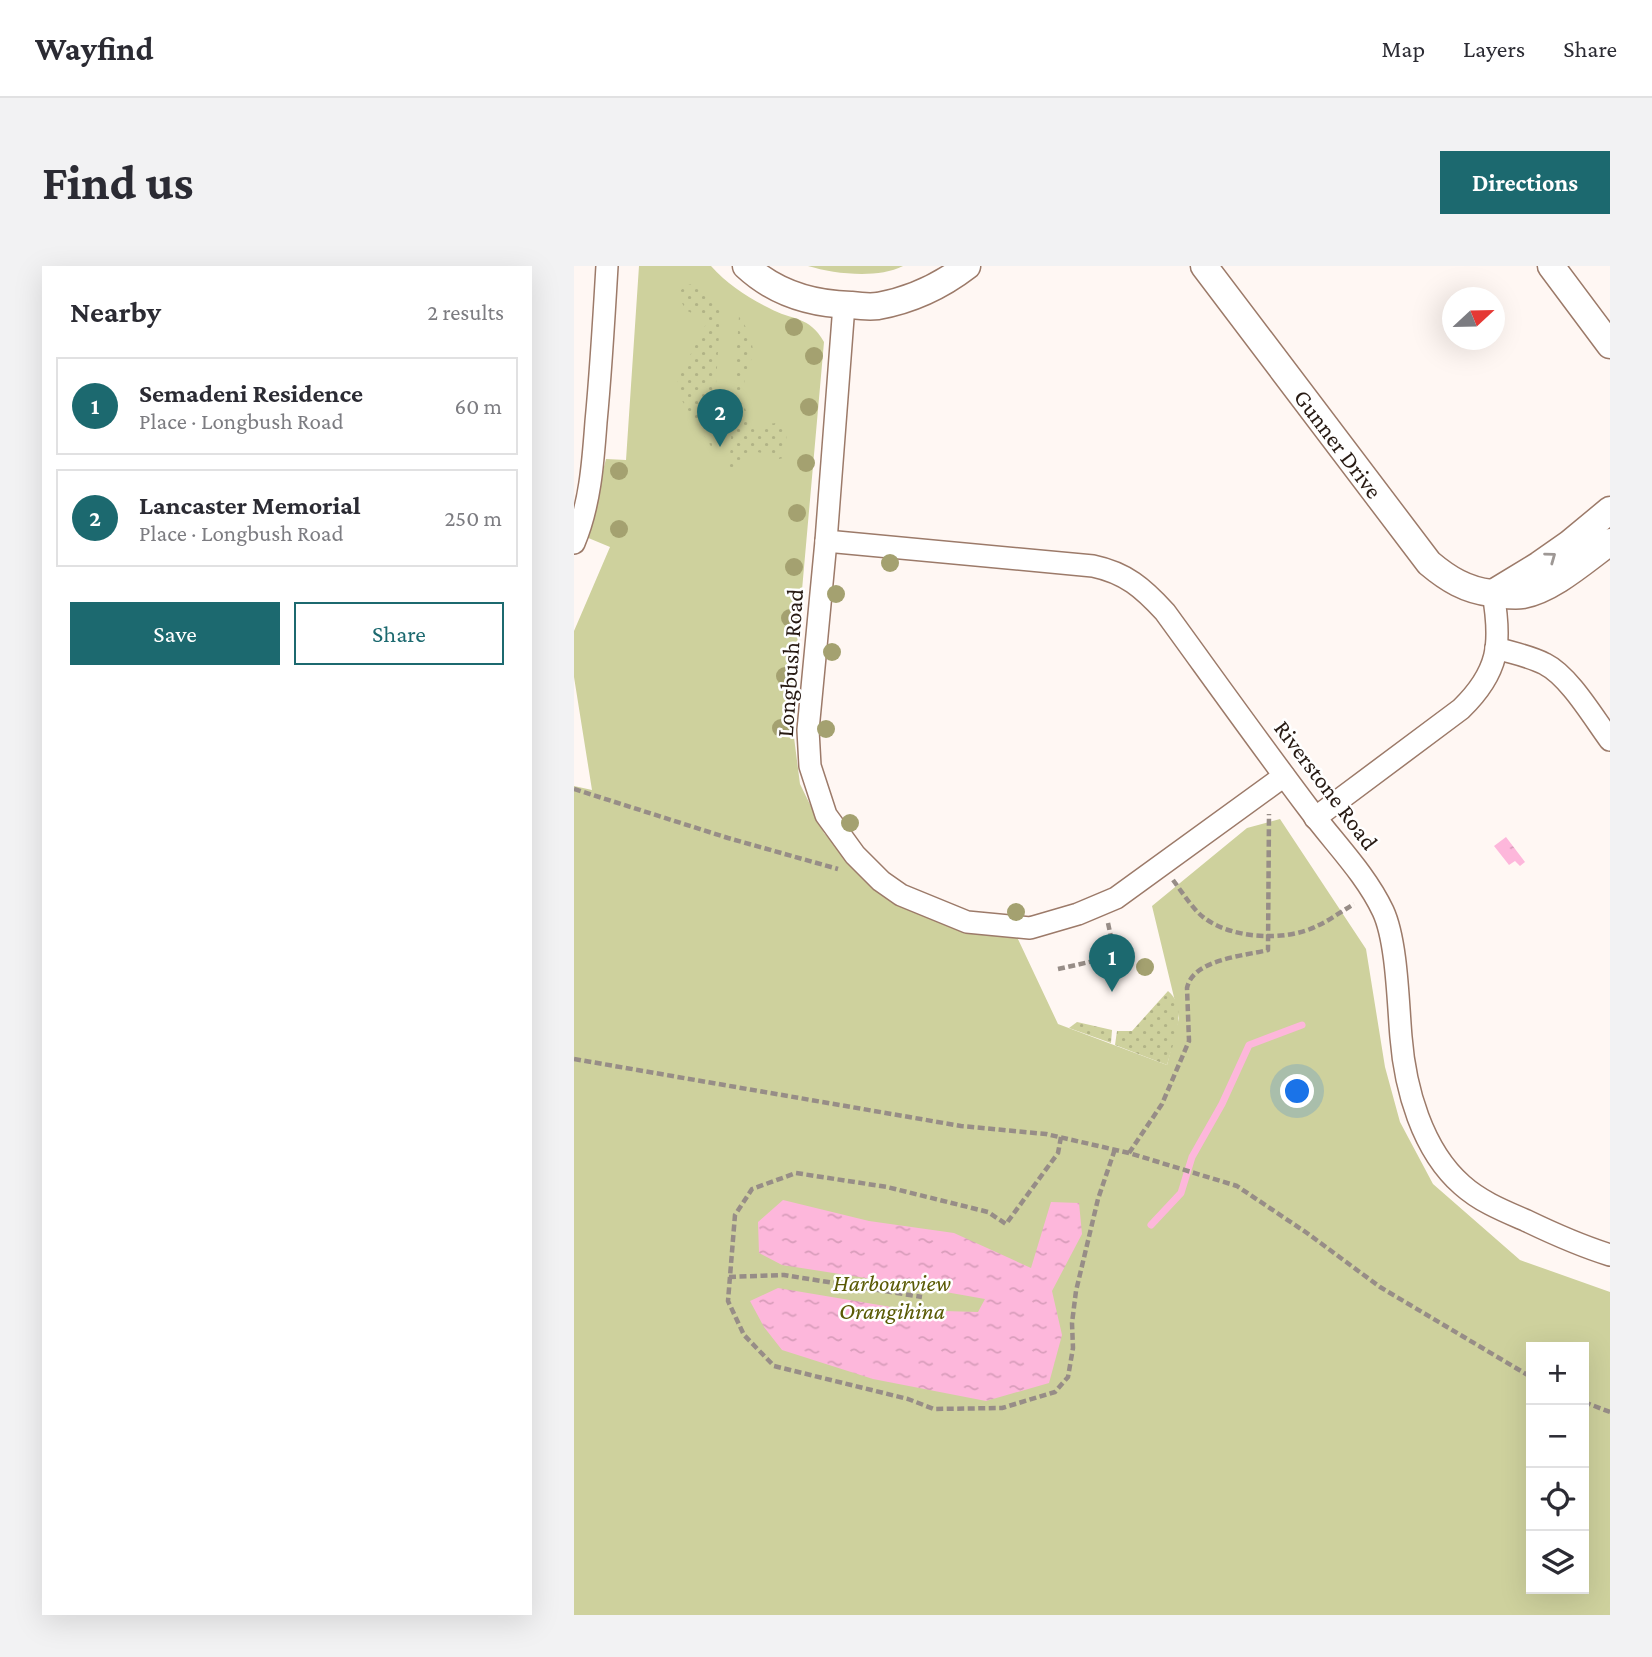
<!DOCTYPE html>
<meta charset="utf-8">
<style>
body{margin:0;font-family:"Crimson Pro",serif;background:#f2f2f3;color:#2b2b33}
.controls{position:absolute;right:21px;bottom:21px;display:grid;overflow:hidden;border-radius:0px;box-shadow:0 7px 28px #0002}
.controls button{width:63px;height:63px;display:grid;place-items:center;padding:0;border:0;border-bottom:2px solid #e1e1e2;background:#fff;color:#2b2b33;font:35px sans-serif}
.compass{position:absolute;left:868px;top:21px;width:63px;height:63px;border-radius:50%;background:#fff;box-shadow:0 7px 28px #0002;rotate:68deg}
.you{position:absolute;left:724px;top:826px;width:24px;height:24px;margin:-18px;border:5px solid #fff;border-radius:50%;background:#1a73e8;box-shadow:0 0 0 10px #1a73e833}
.badge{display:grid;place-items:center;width:46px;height:46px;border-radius:50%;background:#1c696f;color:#fff;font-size:23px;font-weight:700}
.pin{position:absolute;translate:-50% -58px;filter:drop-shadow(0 2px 4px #0008)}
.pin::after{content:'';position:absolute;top:37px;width:24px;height:21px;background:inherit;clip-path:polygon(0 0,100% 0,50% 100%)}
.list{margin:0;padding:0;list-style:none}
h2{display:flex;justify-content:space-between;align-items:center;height:91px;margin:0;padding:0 28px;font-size:30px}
h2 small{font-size:23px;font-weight:400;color:#7c7c81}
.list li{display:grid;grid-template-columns:46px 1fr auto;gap:21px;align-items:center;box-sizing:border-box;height:98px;margin:0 14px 14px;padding:0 14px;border:2px solid #e1e1e2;border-radius:0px}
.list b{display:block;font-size:26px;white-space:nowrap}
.list p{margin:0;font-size:23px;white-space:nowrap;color:#7c7c81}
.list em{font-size:23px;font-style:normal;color:#7c7c81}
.actions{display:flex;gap:14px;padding:21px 28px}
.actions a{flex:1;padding:16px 0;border:2px solid #1c696f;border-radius:0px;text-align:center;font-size:24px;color:#1c696f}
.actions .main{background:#1c696f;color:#fff}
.icon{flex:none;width:38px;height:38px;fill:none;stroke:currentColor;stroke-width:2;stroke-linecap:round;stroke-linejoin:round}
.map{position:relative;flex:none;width:1036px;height:1349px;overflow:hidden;border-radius:0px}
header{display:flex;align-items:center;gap:42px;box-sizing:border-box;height:98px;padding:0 35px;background:#fff;border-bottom:2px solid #e1e1e2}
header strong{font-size:33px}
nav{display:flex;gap:38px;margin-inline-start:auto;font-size:24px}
.intro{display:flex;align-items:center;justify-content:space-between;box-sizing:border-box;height:168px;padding:0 42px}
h1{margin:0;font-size:49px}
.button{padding:18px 32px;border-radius:0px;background:#1c696f;color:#fff;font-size:24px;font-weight:700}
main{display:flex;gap:42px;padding:0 42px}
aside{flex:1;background:#fff;border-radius:0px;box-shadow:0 7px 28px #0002}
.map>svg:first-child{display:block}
.park{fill:#ced19d;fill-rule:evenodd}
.garden{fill:url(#garden-dots)}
.water{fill:url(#water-ripples)}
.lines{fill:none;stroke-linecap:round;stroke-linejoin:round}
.stream{stroke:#fdb7db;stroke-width:7}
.minor-casing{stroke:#9c7a69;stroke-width:24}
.tertiary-casing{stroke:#9c7a69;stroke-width:29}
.path{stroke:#978d87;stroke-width:4.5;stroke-dasharray:7 3.5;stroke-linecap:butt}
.minor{stroke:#fff;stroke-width:21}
.tertiary{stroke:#fff;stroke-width:26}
.tree{fill:#a4a170}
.oneway{stroke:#9e9895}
.labels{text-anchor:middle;stroke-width:5;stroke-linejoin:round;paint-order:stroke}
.street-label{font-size:24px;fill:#271a13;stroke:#fff}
.park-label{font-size:24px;font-style:italic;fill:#595a04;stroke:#fff}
</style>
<header>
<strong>Wayfind</strong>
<nav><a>Map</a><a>Layers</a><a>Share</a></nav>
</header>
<div class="intro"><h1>Find us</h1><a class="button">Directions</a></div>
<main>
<aside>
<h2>Nearby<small>2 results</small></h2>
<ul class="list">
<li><span class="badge">1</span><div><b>Semadeni Residence</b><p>Place · Longbush Road</p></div><em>60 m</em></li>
<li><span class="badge">2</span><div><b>Lancaster Memorial</b><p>Place · Longbush Road</p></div><em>250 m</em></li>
</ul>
<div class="actions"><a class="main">Save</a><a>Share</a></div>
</aside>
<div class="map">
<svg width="1036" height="1349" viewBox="0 0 1036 1349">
<defs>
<pattern id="garden-dots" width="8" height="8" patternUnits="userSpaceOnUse" patternTransform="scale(1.75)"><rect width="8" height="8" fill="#ced19d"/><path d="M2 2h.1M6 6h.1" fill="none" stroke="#b1b386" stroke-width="1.8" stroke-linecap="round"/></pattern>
<pattern id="water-ripples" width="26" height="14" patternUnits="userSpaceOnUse" patternTransform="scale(1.75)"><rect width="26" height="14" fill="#fdb7db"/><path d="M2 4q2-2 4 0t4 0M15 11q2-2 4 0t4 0" fill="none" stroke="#d99dbb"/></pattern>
</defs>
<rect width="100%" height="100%" fill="#fff7f3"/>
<g class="park">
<path d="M65,0H137C153,18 173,31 195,42C218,55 235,49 250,76L217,448L226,518L250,567L295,619L358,652L415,669L443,671L484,758L593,799L605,752L578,640L673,562L706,553L792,683L811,801L826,856L859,918L946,994L1036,1026V1349H0V520L18,524L0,411V365L36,281L12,271L32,193L52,194ZM957,1081H1010V1323H957Z"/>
<path d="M234,0H329C303,13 261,8 234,0Z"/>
</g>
<g class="garden">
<path d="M119,18L141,38L147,37L138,182L107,133L103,115L132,58C129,47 120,50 112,44C105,33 101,20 119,18Z"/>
<path d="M165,50C172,60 179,74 179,87C179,92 175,98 173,103C168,121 166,148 182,160L202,157L213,163L211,189L209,192L201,194L196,189L183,186L164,201L155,206Z"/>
<path d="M594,725C615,742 599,777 593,799L541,779L543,765H558Z"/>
<path d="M503,756L538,764L537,777L495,762Z"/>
</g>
<g class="water">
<path d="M932,571L951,596L946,600L941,595L935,599L920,580Z"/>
<path d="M209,934L295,955L380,967L457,1002L477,936L505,937L508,968L478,1025L488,1069L475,1117L412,1135L299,1113L208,1084L190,1061L176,1035L204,1022L335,1044L404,1046L411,1033L298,1013L208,999L185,987L184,956Z"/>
</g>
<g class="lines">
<path class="stream" d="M577,959L607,927L618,891L648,838L675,779L728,759"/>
<defs>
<g id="minor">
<path d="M270,39L252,275L234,464L236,500L252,549L281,589L307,615L327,629L393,656L456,662L504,648L542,632L710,510"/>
<path d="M252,275L519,300C552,307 569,322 591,346C639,412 686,478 735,543C760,577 791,607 809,645C823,675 824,737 827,771C831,822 848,884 888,919C907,936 930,945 953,955C980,968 1007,980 1036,989"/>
<path d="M0,277C16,239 19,197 22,156C27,104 30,52 33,0"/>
<path d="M922,382C938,387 956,390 971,398C995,410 1019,451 1036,474"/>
<path d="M741,552L887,443C925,406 928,378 919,327"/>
</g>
<g id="tertiary">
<path d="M172,0C201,27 238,38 277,39C285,40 295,41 304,40C337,34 367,20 393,0"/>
<path d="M630,0L855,297C874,313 892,324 917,327C927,328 938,331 949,329C979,323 1011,294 1036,276"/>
<path d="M977,0L1036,79"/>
<path d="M919,327L965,299L995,278L1036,244"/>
</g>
</defs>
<use href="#minor" class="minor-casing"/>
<use href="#tertiary" class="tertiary-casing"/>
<g class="path">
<path d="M0,523L154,572L264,603"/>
<path d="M599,614C608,626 618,642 629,651C657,673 712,676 743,660C756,654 768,645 780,638"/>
<path d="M534,657L541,690"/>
<path d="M484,703L547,689"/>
<path d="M0,793L387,860L472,868L555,887L663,920L733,967L806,1021L957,1111"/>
<path d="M487,871L484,887L432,958L414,946L313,921L222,907L178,923L161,949L154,1035L170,1069L200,1100L334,1133L360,1143L428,1142L481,1126L494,1111L499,1082L498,1057L502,1025L524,933L541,883"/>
<path d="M555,887L588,838L615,775L613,722C619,693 670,690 694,684L695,548"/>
<path d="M155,1011L210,1009L348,1031"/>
<path d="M1010,1136L1036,1146"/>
</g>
<use href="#minor" class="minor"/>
<use href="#tertiary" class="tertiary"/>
</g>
<g class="tree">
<circle cx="220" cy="61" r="9"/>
<circle cx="240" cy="90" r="9"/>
<circle cx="235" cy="141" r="9"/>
<circle cx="232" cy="197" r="9"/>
<circle cx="45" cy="205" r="9"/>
<circle cx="223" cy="247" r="9"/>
<circle cx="45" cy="263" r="9"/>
<circle cx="316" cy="297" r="9"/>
<circle cx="220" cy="301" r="9"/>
<circle cx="262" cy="328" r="9"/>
<circle cx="216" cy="352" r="9"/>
<circle cx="258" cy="386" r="9"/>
<circle cx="211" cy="410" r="9"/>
<circle cx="207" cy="462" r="9"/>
<circle cx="252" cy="463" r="9"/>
<circle cx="276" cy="557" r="9"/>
<circle cx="442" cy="646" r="9"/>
<circle cx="571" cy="701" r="9"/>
</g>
<defs><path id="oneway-chevron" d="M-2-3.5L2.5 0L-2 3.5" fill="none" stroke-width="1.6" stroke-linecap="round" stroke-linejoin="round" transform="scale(1.75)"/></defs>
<use class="oneway" href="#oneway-chevron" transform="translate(977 291) rotate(-36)"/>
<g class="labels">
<g class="street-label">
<text transform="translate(764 178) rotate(53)" y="8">Gunner Drive</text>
<text transform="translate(216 397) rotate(-86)" y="8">Longbush Road</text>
<text transform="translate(752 519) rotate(53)" y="8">Riverstone Road</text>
</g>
<g class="park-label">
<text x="318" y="1025">Harbourview<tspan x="318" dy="28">Orangihina</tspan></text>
</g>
</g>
</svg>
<div class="controls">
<button>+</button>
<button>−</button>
<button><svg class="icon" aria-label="locate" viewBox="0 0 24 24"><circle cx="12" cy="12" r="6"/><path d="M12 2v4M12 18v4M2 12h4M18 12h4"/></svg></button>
<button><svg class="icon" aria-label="layers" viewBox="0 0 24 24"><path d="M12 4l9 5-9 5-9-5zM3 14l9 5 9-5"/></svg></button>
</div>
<svg class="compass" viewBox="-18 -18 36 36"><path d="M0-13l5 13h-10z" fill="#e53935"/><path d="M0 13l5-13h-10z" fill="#7c7c81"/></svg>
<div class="you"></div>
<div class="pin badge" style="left:538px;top:726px">1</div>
<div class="pin badge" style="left:146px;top:181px">2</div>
</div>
</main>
